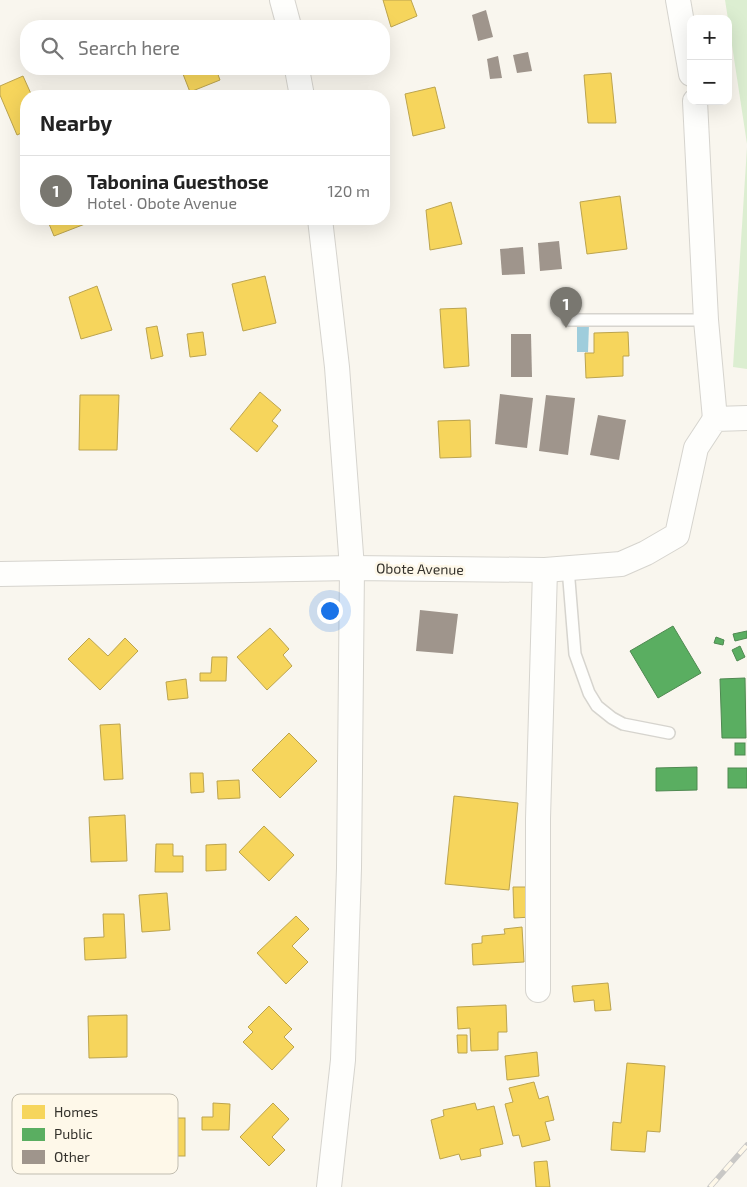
<!DOCTYPE html>
<meta charset="utf-8">
<style>
body{margin:0;font-family:"Exo 2",sans-serif;background:#f2f2f2;color:#222}
.controls{position:absolute;right:15px;top:15px;display:grid;overflow:hidden;border-radius:10px;box-shadow:0 5px 20px #0002}
.controls button{width:45px;height:45px;display:grid;place-items:center;padding:0;border:0;border-bottom:1px solid #e0e0e0;background:#fff;color:#222;font:25px sans-serif}
.you{position:absolute;left:329px;top:610px;width:18px;height:18px;margin:-12px;border:4px solid #fff;border-radius:50%;background:#1a73e8;box-shadow:0 0 0 8px #1a73e833}
.badge{display:grid;place-items:center;width:32px;height:32px;border-radius:50%;background:#797770;color:#fff;font-size:16px;font-weight:700}
.pin{position:absolute;translate:-50% -41px;filter:drop-shadow(0 1px 2px #0008)}
.pin::after{content:'';position:absolute;top:26px;width:18px;height:15px;background:inherit;clip-path:polygon(0 0,100% 0,50% 100%)}
.list{margin:0;padding:0;list-style:none}
h2{display:flex;justify-content:space-between;align-items:center;height:65px;margin:0;padding:0 20px;font-size:21px}
h2 small{font-size:16px;font-weight:400;color:#767676}
.list li{display:grid;grid-template-columns:32px 1fr auto;gap:15px;align-items:center;box-sizing:border-box;height:70px;padding:0 20px;border-top:1px solid #e0e0e0}
.list b{display:block;font-size:19px;white-space:nowrap}
.list p{margin:0;font-size:16px;white-space:nowrap;color:#767676}
.list em{font-size:16px;font-style:normal;color:#767676}
.icon{flex:none;width:28px;height:28px;fill:none;stroke:currentColor;stroke-width:2;stroke-linecap:round;stroke-linejoin:round}
.map{position:relative;flex:none;width:747px;height:1187px;overflow:hidden}
.search{position:absolute;background:#fff;box-shadow:0 5px 20px #0002;left:20px;top:20px;width:370px;height:55px;display:flex;align-items:center;gap:12px;box-sizing:border-box;padding:0 18px;border-radius:20px;color:#767676;font-size:19px}
.panel{position:absolute;background:#fff;box-shadow:0 5px 20px #0002;left:20px;top:90px;width:370px;height:135px;border-radius:20px}
.map>svg:first-child{display:block}
.green{fill:#dceed1}
.water{fill:#9fcddc}
.homes{fill:#f6d55c;stroke:#bca44e}
.public{fill:#5aae61;stroke:#4f8951}
.building{fill:#9f958c}
.lines{fill:none;stroke-linecap:round;stroke-linejoin:round}
.service-casing{stroke:#d6d4ce;stroke-width:14}
.minor-casing{stroke:#d6d4ce;stroke-width:26}
.service{stroke:#fefefc;stroke-width:11}
.minor{stroke:#fefefc;stroke-width:24}
.rail-casing{stroke:#c9c8c6;stroke-width:5.5}
.rail{stroke:#fef8e9;stroke-width:4;stroke-dasharray:11;stroke-linecap:butt}
.labels{text-anchor:middle;stroke-width:5;stroke-linejoin:round;paint-order:stroke}
.street-label{font-size:14px;fill:#34322c;stroke:#fef8e9}
.key{fill:#fef8e9;stroke:#c1bdb0;stroke-width:1}
.key-label{font-size:14px;fill:#34322c}
</style>
<div class="map">
<svg width="747" height="1187" viewBox="0 0 747 1187">
<rect width="100%" height="100%" fill="#f9f6ee"/>
<g class="green">
<path d="M725,0H747V144L728,19Z"/>
<path d="M747,147V369L733,367Z"/>
</g>
<path class="water" d="M589,325L588,352H577V326Z"/>
<g class="homes">
<path d="M383,0H411L417,16L391,27Z"/>
<path d="M181,69H216L220,80L190,92Z"/>
<path d="M611,73L616,123H588L584,75Z"/>
<path d="M23,76L32,96H26V131L17,135L0,95V86Z"/>
<path d="M435,87L445,128L413,136L405,94Z"/>
<path d="M620,196L627,249L587,254L580,202Z"/>
<path d="M451,202L462,244L430,250L426,210Z"/>
<path d="M47,219H83L85,224L54,236Z"/>
<path d="M265,276L276,323L243,331L232,284Z"/>
<path d="M97,286L112,330L81,339L69,297Z"/>
<path d="M466,308L469,366L444,368L440,309Z"/>
<path d="M157,326L163,356L151,359L146,328Z"/>
<path d="M203,332L206,355L190,357L187,334Z"/>
<path d="M628,332L629,356H623V376L586,378L585,353H594V333Z"/>
<path d="M260,392L281,410L272,421L278,426L257,452L230,429Z"/>
<path d="M80,395H119L117,450H79Z"/>
<path d="M470,420L471,457L440,458L438,421Z"/>
<path d="M270,628L289,649L283,655L292,666L267,690L237,657Z"/>
<path d="M89,638L108,656L125,638L138,651L100,690L68,659Z"/>
<path d="M212,657H227L226,681H200V673H211Z"/>
<path d="M186,679L188,698L168,700L166,682Z"/>
<path d="M120,724L123,779L104,780L100,725Z"/>
<path d="M289,733L317,761L280,798L252,770Z"/>
<path d="M190,773H203L204,792L191,793Z"/>
<path d="M239,780L240,798L218,799L217,781Z"/>
<path d="M454,796L518,803L509,890L445,884Z"/>
<path d="M125,815L127,861L91,862L89,817Z"/>
<path d="M264,826L294,855L269,881L239,852Z"/>
<path d="M156,844H173V856H183V872H155Z"/>
<path d="M226,844V870L206,871V845Z"/>
<path d="M513,887H531L532,917L514,918Z"/>
<path d="M167,893L170,930L142,932L139,895Z"/>
<path d="M103,914H124L126,958L85,960L84,938L104,937Z"/>
<path d="M296,916L309,929L292,946L308,962L286,984L257,953Z"/>
<path d="M522,927L524,962L473,965L472,944L482,943V936L505,934L504,929Z"/>
<path d="M608,983L611,1010L595,1011L594,1000L574,1002L572,986Z"/>
<path d="M506,1005L507,1032H498V1050L471,1051L470,1028L458,1029L457,1007Z"/>
<path d="M269,1006L292,1029L284,1037L294,1047L272,1070L243,1042L253,1032L248,1027Z"/>
<path d="M127,1015V1057L89,1058L88,1016Z"/>
<path d="M457,1035H467V1053H458Z"/>
<path d="M537,1052L539,1076L507,1080L505,1056Z"/>
<path d="M627,1063L665,1066L660,1132L647,1131L645,1152L611,1150L613,1122L621,1123Z"/>
<path d="M534,1082L539,1099L548,1096L554,1120L545,1122L550,1140L522,1147L519,1135L513,1136L505,1104L513,1102L509,1088Z"/>
<path d="M213,1103L230,1104L229,1130H202V1117H213Z"/>
<path d="M273,1103L289,1119L272,1137L285,1150L269,1166L240,1137Z"/>
<path d="M475,1103L477,1110L494,1106L503,1144L480,1149L481,1156L461,1160L459,1154L440,1159L431,1120L444,1116L443,1110Z"/>
<rect x="149" y="1118" width="36" height="38"/>
<path d="M547,1161L550,1187H536L534,1162Z"/>
</g>
<g class="public">
<path d="M673,626L701,673L658,698L630,651Z"/>
<path d="M747,631V638L735,641L733,634Z"/>
<path d="M716,637L724,640L723,645L714,643Z"/>
<path d="M740,646L745,657L737,661L732,650Z"/>
<path d="M745,678L746,738H722L720,679Z"/>
<rect x="735" y="743" width="10" height="12"/>
<path d="M697,767V790L656,791V768Z"/>
<rect x="728" y="768" width="19" height="20"/>
</g>
<g class="building">
<path d="M486,10L493,37L478,41L472,15Z"/>
<path d="M528,52L532,71L517,73L513,55Z"/>
<path d="M498,56L502,78L490,79L487,59Z"/>
<path d="M559,241L562,269L540,271L538,243Z"/>
<path d="M523,247L525,274L502,275L500,249Z"/>
<path d="M511,334H531L532,377H511Z"/>
<path d="M500,394L533,398L527,448L495,444Z"/>
<path d="M546,395L575,398L568,455L539,451Z"/>
<path d="M598,415L626,420L619,460L590,455Z"/>
<path d="M420,610L458,614L453,654L416,651Z"/>
</g>
<g class="lines">
<defs>
<g id="service">
<path d="M568,320H706"/>
<path d="M568,568L575,654L589,693L597,706L612,718L623,724L669,733"/>
</g>
<g id="minor">
<path d="M282,0L289,26"/>
<path d="M678,0L691,74"/>
<path d="M297,69L302,96"/>
<path d="M695,101L706,320L715,419"/>
<path d="M320,219L337,367L352,568L349,868L343,1060L329,1187"/>
<path d="M0,574L352,568L545,570L621,564L646,553L677,535L696,448L715,419L747,418"/>
<path d="M538,990V819L545,570"/>
</g>
</defs>
<use href="#service" class="service-casing"/>
<use href="#minor" class="minor-casing"/>
<use href="#service" class="service"/>
<use href="#minor" class="minor"/>
<defs>
<path id="rail" d="M710,1187L747,1145"/>
</defs>
<use href="#rail" class="rail-casing"/>
<use href="#rail" class="rail"/>
</g>
<g class="labels">
<g class="street-label">
<text transform="translate(420 569) rotate(1)" y="5">Obote Avenue</text>
</g>
</g>
<rect x="12" y="1094" width="166" height="80" rx="8" class="key"/>
<rect x="22" y="1105" width="23" height="14" fill="#f6d55c"/>
<rect x="22" y="1128" width="23" height="13" fill="#5aae61"/>
<rect x="22" y="1150" width="23" height="14" fill="#9f958c"/>
<g class="key-label">
<text x="54" y="1117">Homes</text>
<text x="54" y="1139">Public</text>
<text x="54" y="1162">Other</text>
</g>
</svg>
<div class="controls">
<button>+</button>
<button>−</button>
</div>
<div class="you"></div>
<div class="pin badge" style="left:566px;top:328px">1</div>
<div class="search"><svg class="icon" aria-label="search" viewBox="0 0 24 24"><circle cx="10" cy="10" r="6"/><path d="M15 15l6 6"/></svg>Search here</div>
<section class="panel">
<h2>Nearby<small></small></h2>
<ul class="list">
<li><span class="badge">1</span><div><b>Tabonina Guesthose</b><p>Hotel · Obote Avenue</p></div><em>120 m</em></li>
</ul>
</section>
</div>
